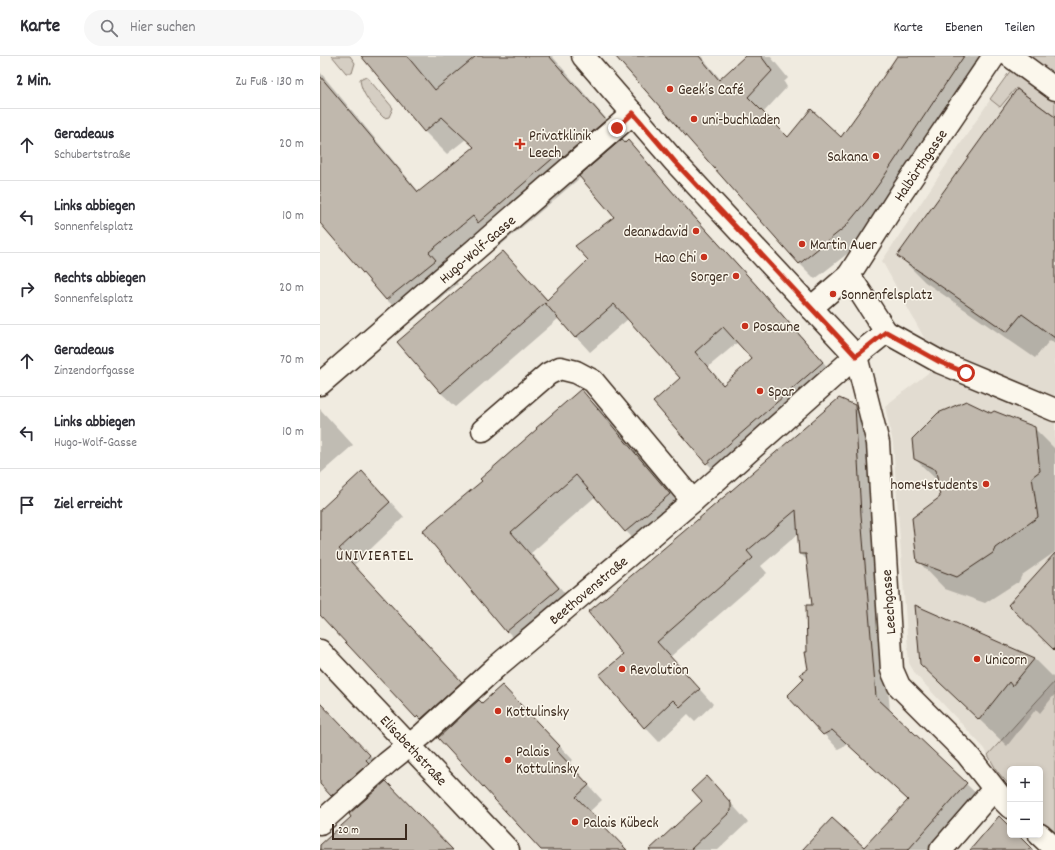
<!DOCTYPE html>
<html lang="de">
<meta charset="utf-8">
<style>
body{margin:0;font-family:Dekko,sans-serif;background:#f7f7f7;color:#2b2b33}
.controls{position:absolute;right:12px;bottom:12px;display:grid;overflow:hidden;border-radius:6px;box-shadow:0 2px 6px #0003}
.controls button{width:36px;height:36px;display:grid;place-items:center;padding:0;border:0;border-bottom:1px solid #e1e1e2;background:#fff;color:#2b2b33;font:20px sans-serif}
.scale{position:absolute;left:12px;bottom:10px;width:75px;box-sizing:border-box;padding-left:4px;border:2px solid #3b2a1e;border-top:0;font-size:11px;line-height:14px;white-space:nowrap;color:#3b2a1e;-webkit-text-stroke:3px #fbf7ec;paint-order:stroke}
.stop{position:absolute;width:12px;height:12px;margin:-9px;border:3px solid #c8321e;border-radius:50%;background:#fff}
.stop.end{background:#c8321e;border-color:#fff;box-shadow:0 1px 4px #0008}
.list{margin:0;padding:0;list-style:none}
h2{display:flex;justify-content:space-between;align-items:center;height:52px;margin:0;padding:0 16px;font-size:17px}
h2 small{font-size:13px;font-weight:400;color:#7c7c81}
.list li{display:grid;grid-template-columns:26px 1fr auto;gap:12px;align-items:center;box-sizing:border-box;height:72px;padding:0 16px;border-top:1px solid #e1e1e2}
.list b{display:block;font-size:15px;white-space:nowrap}
.list p{margin:0;font-size:13px;white-space:nowrap;color:#7c7c81}
.list em{font-size:13px;font-style:normal;color:#7c7c81}
.icon{flex:none;width:22px;height:22px;fill:none;stroke:currentColor;stroke-width:2;stroke-linecap:round;stroke-linejoin:round}
.map{position:relative;flex:none;width:735px;height:794px;overflow:hidden}
header{display:flex;align-items:center;gap:24px;box-sizing:border-box;height:56px;padding:0 20px;background:#fff;border-bottom:1px solid #e1e1e2}
header strong{font-size:19px}
nav{display:flex;gap:22px;margin-inline-start:auto;font-size:14px}
.search{width:280px;height:36px;background:#f7f7f7;display:flex;align-items:center;gap:10px;box-sizing:border-box;padding:0 14px;border-radius:22px;color:#7c7c81;font-size:15px}
main{display:flex}
aside{flex:1;background:#fff}
.map>svg:first-child{display:block}
.built{fill:#e2dcd1}
.green{fill:#d5cec3;stroke:#887c70}
.shadow{fill:#0003;fill-rule:evenodd}
.building{fill:#c0b8ad;stroke:#3b2a1e;fill-rule:evenodd}
.lines{fill:none;stroke-linecap:round;stroke-linejoin:round}
.minor-casing{stroke:#3b2a1e;stroke-width:25}
.major-casing{stroke:#3b2a1e;stroke-width:25}
.minor{stroke:#fbf7ec;stroke-width:22}
.major{stroke:#fbf7ec;stroke-width:22}
.route{stroke:#c8321e;stroke-width:5}
.poi-dot{fill:#c8321e;stroke:#fbf7ec;stroke-width:1.5}
.labels{text-anchor:middle;stroke-width:3;stroke-linejoin:round;paint-order:stroke}
.poi-label{font-size:15px;fill:#3b2a1e;stroke:#fbf7ec;text-anchor:start}
.street-label{font-size:15px;fill:#3b2a1e;stroke:#fbf7ec}
.neighbourhood-label{font-size:16px;letter-spacing:1px;fill:#3b2a1e;stroke:#fbf7ec}
</style>
<header>
<strong>Karte</strong>
<div class="search"><svg class="icon" aria-label="search" viewBox="0 0 24 24"><circle cx="10" cy="10" r="6"/><path d="M15 15l6 6"/></svg>Hier suchen</div>
<nav><a>Karte</a><a>Ebenen</a><a>Teilen</a></nav>
</header>
<main>
<aside>
<h2>2 Min.<small>Zu Fuß · 130 m</small></h2>
<ul class="list">
<li><svg class="icon" aria-label="ahead" viewBox="0 0 24 24"><path d="M12 20V5M6 11l6-6 6 6"/></svg><div><b>Geradeaus</b><p>Schubertstraße</p></div><em>20 m</em></li>
<li><svg class="icon" aria-label="left" viewBox="0 0 24 24"><path d="M17 20v-9H6M10 6l-5 5 5 5"/></svg><div><b>Links abbiegen</b><p>Sonnenfelsplatz</p></div><em>10 m</em></li>
<li><svg class="icon" aria-label="right" viewBox="0 0 24 24"><path d="M7 20v-9h11M14 6l5 5-5 5"/></svg><div><b>Rechts abbiegen</b><p>Sonnenfelsplatz</p></div><em>20 m</em></li>
<li><svg class="icon" aria-label="ahead" viewBox="0 0 24 24"><path d="M12 20V5M6 11l6-6 6 6"/></svg><div><b>Geradeaus</b><p>Zinzendorfgasse</p></div><em>70 m</em></li>
<li><svg class="icon" aria-label="left" viewBox="0 0 24 24"><path d="M17 20v-9H6M10 6l-5 5 5 5"/></svg><div><b>Links abbiegen</b><p>Hugo-Wolf-Gasse</p></div><em>10 m</em></li>
<li><svg class="icon" aria-label="arrive" viewBox="0 0 24 24"><path d="M6 21V4h12l-3 4 3 4H6"/></svg><div><b>Ziel erreicht</b></div></li>
</ul>
</aside>
<div class="map">
<svg width="735" height="794" viewBox="0 0 735 794">
<rect width="100%" height="100%" fill="#f0ebe0"/>
<filter id="ink" filterUnits="userSpaceOnUse"><feTurbulence type="fractalNoise" baseFrequency=".025" numOctaves="2"/><feDisplacementMap in="SourceGraphic" scale="8" xChannelSelector="R" yChannelSelector="G"/><feConvolveMatrix kernelMatrix="1 2 1 2 8 2 1 2 1" color-interpolation-filters="sRGB"/></filter>
<g filter="url(#ink)">
<path class="built" d="M735,0V625L668,699L665,693L596,619L589,607L573,387L565,350L612,314L608,289L562,205L684,23Z"/>
<g class="green">
<path d="M12,0H30L35,7L32,17H26Z"/>
<path d="M701,0H735V61L696,32L680,51L670,43Z"/>
<path d="M46,20L73,52L69,61L64,62C53,51 41,38 40,23Z"/>
<path d="M735,625V779L720,764V713H690V730L677,715L668,699Z"/>
</g>
<g class="shadow">
<path d="M43,0H232L307,87L308,86L322,100L383,170L452,246L516,321L401,421L387,407L361,322L308,263L270,296L239,262L136,351L121,337L183,196L228,244L269,204L295,161L261,121L181,189L176,183L131,219L138,228L90,267L67,244L0,165V16L99,136L155,92L146,83L127,98L104,75ZM418,286L433,303L404,329L388,311Z"/>
<path d="M295,0H381L401,24L426,0H450L468,22L464,26L467,31L443,57L468,82H521L578,0H670L541,187L495,223L479,207Z"/>
<path d="M735,62V288L730,284L715,302L605,226L578,199Z"/>
<path d="M261,335L282,355L370,459L326,496L306,475L276,440L211,497L258,553L208,596L187,575L103,475L163,425Z"/>
<path d="M534,350L549,365L555,474L570,656L661,742L615,794H491L544,793L589,745L528,688L518,693L504,678L485,623L489,613L488,597L493,550L488,505L480,497L478,478L441,510L447,517L350,601L393,648L375,665L368,658L339,686L325,671L280,619L304,599Z"/>
<path d="M0,353L33,389L0,418Z"/>
<path d="M671,358L714,372L735,393V496L702,519L698,527H696L665,547L625,533L598,505L621,442L619,426L595,403Z"/>
<path d="M57,431L84,461L34,509L156,641L111,676L0,557V456Z"/>
<path d="M596,551L715,603L735,623V638L720,657L716,653L687,690L601,608Z"/>
<path d="M196,644L253,704L249,708L282,744L269,756L306,794H222L162,649Z"/>
<path d="M0,647L69,719L64,723L132,794H0V790L33,761L0,727Z"/>
<path d="M387,721L428,766L398,794H330L383,745Z"/>
</g>
<g class="building">
<path d="M41,0H87L115,34L156,0H229L286,64L243,101L239,97L158,167L153,160L109,196L116,204L66,244L0,167V20L98,136L154,91L122,61L104,76Z"/>
<path d="M295,0H379L399,24L425,0H441L452,15L428,41L468,81L491,53L521,81L551,39L577,0H644L561,125L548,143L525,171L479,208Z"/>
<path d="M697,33L735,61V282L702,258L687,276L577,200Z"/>
<path d="M302,83L305,87L308,84L368,154L437,230L503,306L386,408L333,346L360,322L294,248L255,282L225,247L121,337L77,286L183,195L227,244L268,204L255,190L294,161L259,120ZM403,271L432,303L403,329L375,296Z"/>
<path d="M261,333L350,438L305,476L256,419L191,476L239,532L186,576L102,475L162,425L160,423L217,373L216,372Z"/>
<path d="M519,342L535,349L541,459L556,641L647,727L588,794H482L512,762L544,791L588,744L512,674L503,679L467,640L484,623L480,618L488,613L485,596H487L486,549H492L486,498H479L476,454L427,495L433,502L337,586L380,633L360,651L353,644L324,672L279,619L303,599L268,556L362,477Z"/>
<path d="M646,345L671,357L674,355L715,371L720,415L712,421L718,461L675,492L673,497L637,521L597,506L592,462L620,441L616,414L594,403L592,383L618,357Z"/>
<path d="M42,415L70,446L19,493L142,626L101,663L98,660L96,662L0,559V454Z"/>
<path d="M735,497V595L688,549Z"/>
<path d="M595,549L715,602L692,630L689,626L659,664L600,608Z"/>
<path d="M182,629L240,690L236,694L269,729L256,741L307,794H221L118,682L159,644L162,647Z"/>
<path d="M0,647L50,699L46,704L49,707L11,740L0,728Z"/>
<path d="M387,720L411,747V755L370,794H329L382,745L372,734Z"/>
<path d="M66,725L133,794H0V789L31,761L29,758Z"/>
<path d="M679,760L690,771V779H698L713,794H650Z"/>
</g>
<g class="lines">
<defs>
<g id="minor">
<path d="M263,0L355,106L536,300L558,387L572,614L579,630L647,698L684,745L690,751"/>
<path d="M690,0L735,33"/>
<path d="M529,219L566,276L620,306L735,354"/>
<path d="M491,252L529,219L580,139L674,0"/>
<path d="M0,328L313,57"/>
<path d="M163,374L228,318L240,312L256,316L273,325L373,445"/>
<path d="M0,767L67,707L102,679L176,611L373,445L536,300L566,276"/>
<path d="M720,779L735,793"/>
<path d="M621,794L674,733"/>
</g>
<path id="major" d="M0,595L188,794"/>
</defs>
<use href="#minor" class="minor-casing"/>
<use href="#major" class="major-casing"/>
<use href="#minor" class="minor"/>
<use href="#major" class="major"/>
</g>
</g>
<g class="lines" filter="url(#ink)">
<path class="route" d="M297,72L313,57L355,106L536,300L566,276L620,306L646,317"/>
</g>
<g class="poi-dot">
<circle cx="350" cy="33" r="4"/>
<circle cx="374" cy="63" r="4"/>
<path d="M198 82h4v4h4v4h-4v4h-4v-4h-4v-4h4z"/>
<circle cx="556" cy="100" r="4"/>
<circle cx="376" cy="175" r="4"/>
<circle cx="482" cy="188" r="4"/>
<circle cx="384" cy="201" r="4"/>
<circle cx="416" cy="220" r="4"/>
<circle cx="513" cy="238" r="4"/>
<circle cx="425" cy="270" r="4"/>
<circle cx="440" cy="335" r="4"/>
<circle cx="666" cy="428" r="4"/>
<circle cx="657" cy="603" r="4"/>
<circle cx="302" cy="613" r="4"/>
<circle cx="178" cy="655" r="4"/>
<circle cx="188" cy="704" r="4"/>
<circle cx="255" cy="766" r="4"/>
</g>
<g class="labels">
<g class="poi-label">
<text x="358" y="38">Geek’s Café</text>
<text x="382" y="68">uni-buchladen</text>
<text x="209" y="84">Privatklinik<tspan x="209" dy="17">Leech</tspan></text>
<text x="548" y="105" text-anchor="end">Sakana</text>
<text x="368" y="180" text-anchor="end">dean&amp;david</text>
<text x="490" y="193">Martin Auer</text>
<text x="376" y="206" text-anchor="end">Hao Chi</text>
<text x="408" y="225" text-anchor="end">Sorger</text>
<text x="521" y="243">Sonnenfelsplatz</text>
<text x="433" y="275">Posaune</text>
<text x="448" y="340">Spar</text>
<text x="658" y="433" text-anchor="end">home4students</text>
<text x="665" y="608">Unicorn</text>
<text x="310" y="618">Revolution</text>
<text x="186" y="660">Kottulinsky</text>
<text x="196" y="700">Palais<tspan x="196" dy="17">Kottulinsky</tspan></text>
<text x="263" y="771">Palais Kübeck</text>
</g>
<g class="street-label">
<text transform="translate(600 109) rotate(-56)" y="5">Halbärthgasse</text>
<text transform="translate(157 193) rotate(-41)" y="5">Hugo-Wolf-Gasse</text>
<text transform="translate(268 534) rotate(-40)" y="5">Beethovenstraße</text>
<text transform="translate(568 546) rotate(-94)" y="5">Leechgasse</text>
<text transform="translate(94 694) rotate(47)" y="5">Elisabethstraße</text>
</g>
<g class="neighbourhood-label">
<text x="55" y="504">UNIVIERTEL</text>
</g>
</g>
</svg>
<div class="controls">
<button>+</button>
<button>−</button>
</div>
<div class="scale">20 m</div>
<div class="stop" style="left:646px;top:317px"></div>
<div class="stop end" style="left:297px;top:72px"></div>
</div>
</main>
